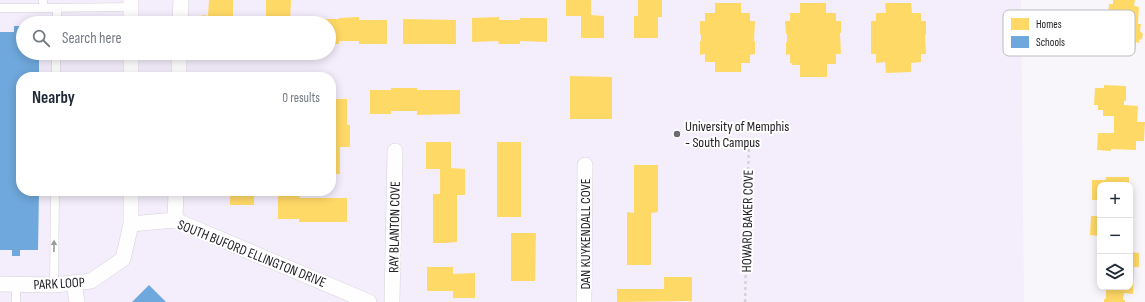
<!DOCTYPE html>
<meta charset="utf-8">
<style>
body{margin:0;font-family:"Sofia Sans Condensed",sans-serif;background:#f2f2f3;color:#1f2937}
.controls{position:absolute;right:12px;bottom:12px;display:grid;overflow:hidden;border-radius:8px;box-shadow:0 2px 10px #0003}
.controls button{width:36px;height:36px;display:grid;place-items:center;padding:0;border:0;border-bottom:1px solid #e0e1e3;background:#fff;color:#1f2937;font:20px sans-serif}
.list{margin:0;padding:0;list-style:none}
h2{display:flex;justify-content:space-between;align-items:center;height:52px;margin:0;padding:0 16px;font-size:17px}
h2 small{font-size:13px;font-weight:400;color:#747a83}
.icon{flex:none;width:22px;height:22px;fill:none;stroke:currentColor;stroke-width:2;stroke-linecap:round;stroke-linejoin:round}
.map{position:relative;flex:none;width:1145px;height:302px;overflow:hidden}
.search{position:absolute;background:#fff;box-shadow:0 2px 10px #0003;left:16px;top:16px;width:320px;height:44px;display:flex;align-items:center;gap:10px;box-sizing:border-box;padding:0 14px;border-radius:22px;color:#747a83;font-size:15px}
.panel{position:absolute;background:#fff;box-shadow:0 2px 10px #0003;left:16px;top:72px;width:320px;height:124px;border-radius:16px}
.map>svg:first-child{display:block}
.built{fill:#f4edfc;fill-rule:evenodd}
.homes{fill:#ffd966}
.schools{fill:#6fa8dc}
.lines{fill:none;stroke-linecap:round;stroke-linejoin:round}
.service-casing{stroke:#d4d2d7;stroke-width:9}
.minor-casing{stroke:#d4d2d7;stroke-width:16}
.path{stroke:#d4d4d6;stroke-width:2.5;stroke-dasharray:3 3;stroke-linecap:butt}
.service{stroke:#fefefe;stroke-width:8}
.minor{stroke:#fefefe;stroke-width:15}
.oneway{fill:#9b9a9d}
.poi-dot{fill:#6d6b71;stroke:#fff;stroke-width:1.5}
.labels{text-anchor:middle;stroke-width:4;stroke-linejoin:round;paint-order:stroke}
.poi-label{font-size:14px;fill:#222026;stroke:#fff;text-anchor:start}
.street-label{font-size:14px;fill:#222026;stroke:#fff}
.key{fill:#fff;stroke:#bdbcbe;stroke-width:1}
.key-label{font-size:11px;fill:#222026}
</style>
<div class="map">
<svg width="1145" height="302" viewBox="0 0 1145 302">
<rect width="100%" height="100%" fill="#f8f6fb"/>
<path class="built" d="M0,0H1021L1024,302H0ZM23,23H329V53H23ZM21,77H331V191H21Z"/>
<g class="homes">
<path d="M209,0H233V16H227V23H202V15L208,16Z"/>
<path d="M266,0H291L290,23H266Z"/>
<path d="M566,0H591V15L604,16V38H581V16H566Z"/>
<path d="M638,0H662V17H658V38H634V16H638Z"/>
<path d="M1113,0H1135L1134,6L1139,7L1138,24H1141L1140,31L1143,34L1142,39L1139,40V43L1136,42L1135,53L1109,51V48L1085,47V46H1080V45H1077L1078,24H1081V11L1103,13L1102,28H1101L1100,40H1110L1112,17L1108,16L1109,4H1113Z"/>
<path d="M715,3H741V13H750V21H755L754,41H755V54L750,55V63H741V72H715V62H705V54L700,55V41H701V34H700V21H705V13H715Z"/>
<path d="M800,3H826V13H836V21H841V33H840L841,54H836V64H827V77H800V65H792V63H790V54L786,55V42H787V34H786L785,21H790V13H800Z"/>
<path d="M885,3H911L912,13H921V21H926V35H925L926,54H921V62L911,63V72L886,73L885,62L876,63V54H871V21H876V13H886Z"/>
<path d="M359,17V20H387V44H359V41H339V44H329V23H312V19H339V18Z"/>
<path d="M499,17V20H520V18H547V42L520,41V44H499L498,41L472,42V18Z"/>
<path d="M403,19L456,20V44H403Z"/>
<rect x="202" y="53" width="24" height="6"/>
<path d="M570,76L612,77V119H570Z"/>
<path d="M1104,85L1126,86V101H1124V105L1138,106L1137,122H1145L1144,141H1136V150L1111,149V151L1097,150L1098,133H1114V116H1103V110H1098V105H1094L1095,88H1104Z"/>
<path d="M391,88H417V90H460V114L417,115V111H391V114H370V90H391Z"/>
<path d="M331,99H347V125H350V147H340V174H331Z"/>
<path d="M426,142H451V168L465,169V195H457V242L445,243H433V194H440V169H426Z"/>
<rect x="497" y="142" width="24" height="75"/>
<path d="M634,165H658V212L651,213V265H627V212L634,213Z"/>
<path d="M1106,177H1129V185H1100V200H1092V180H1106Z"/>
<rect x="230" y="191" width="24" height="14"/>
<path d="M278,195H299L300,198H347V222H299V219H278Z"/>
<path d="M1130,201H1133L1132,220L1130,219Z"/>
<path d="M1091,216H1100V236L1090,235Z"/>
<path d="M511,233H536L535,281H511Z"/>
<path d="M1130,252L1139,253V267H1134L1133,294L1124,293L1123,300H1125V302H1104V299H1106V287H1130Z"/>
<path d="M427,267H453V274L475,273V298H453V291H427Z"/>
<path d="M664,277H692V301L617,302V289H664Z"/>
</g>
<g class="schools">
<path d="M14,26H22V32H23V53H39V77H21V191H39L38,250H20V256H12V250H0V32H14Z"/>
<path d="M149,285L166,302H132Z"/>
</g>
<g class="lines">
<defs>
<g id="service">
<path d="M43,0V8L131,7"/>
<path d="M0,8H43"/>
<path d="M57,23V8"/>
<path d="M56,77V53"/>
<path d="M16,284V302"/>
<path d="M54,285L55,191"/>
</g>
<g id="minor">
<path d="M131,0V23"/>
<path d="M180,23L181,0"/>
<path d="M131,53V77"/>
<path d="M179,77V53"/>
<path d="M175,220L176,191"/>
<path d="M131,224L175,220L369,302"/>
<path d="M74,283L77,302"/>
<path d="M0,284L54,285L91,281L123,259L131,224V191"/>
<path d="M392,302L395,151"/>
<path d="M584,302L585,165"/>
</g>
</defs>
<use href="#service" class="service-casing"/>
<use href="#minor" class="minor-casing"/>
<path class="path" d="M745,302L749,141"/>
<use href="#service" class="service"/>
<use href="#minor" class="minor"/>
</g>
<defs><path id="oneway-solid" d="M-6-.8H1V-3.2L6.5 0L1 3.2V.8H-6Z"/></defs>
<use class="oneway" href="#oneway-solid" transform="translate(54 246) rotate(-89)"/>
<circle class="poi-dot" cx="677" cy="134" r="4"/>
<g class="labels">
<g class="poi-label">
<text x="685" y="131">University of Memphis<tspan x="685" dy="16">- South Campus</tspan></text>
</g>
<g class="street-label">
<text transform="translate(747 221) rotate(-89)" y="5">HOWARD BAKER COVE</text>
<text transform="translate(394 227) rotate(-89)" y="5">RAY BLANTON COVE</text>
<text transform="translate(585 234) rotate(-90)" y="5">DAN KUYKENDALL COVE</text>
<text transform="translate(252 253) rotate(22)" y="5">SOUTH BUFORD ELLINGTON DRIVE</text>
<text transform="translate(59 283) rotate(-3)" y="5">PARK LOOP</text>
</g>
</g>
<rect x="1003" y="10" width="132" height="46" rx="6" class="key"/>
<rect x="1011" y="18" width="18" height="12" fill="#ffd966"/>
<rect x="1011" y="36" width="18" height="12" fill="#6fa8dc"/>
<g class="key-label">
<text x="1036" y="28">Homes</text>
<text x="1036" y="46">Schools</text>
</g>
</svg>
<div class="controls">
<button>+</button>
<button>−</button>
<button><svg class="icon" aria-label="layers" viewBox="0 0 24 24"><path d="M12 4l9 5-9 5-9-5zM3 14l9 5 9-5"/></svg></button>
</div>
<div class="search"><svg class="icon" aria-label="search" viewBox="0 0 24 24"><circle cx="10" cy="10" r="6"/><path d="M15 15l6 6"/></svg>Search here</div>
<section class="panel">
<h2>Nearby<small>0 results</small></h2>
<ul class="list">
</ul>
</section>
</div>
